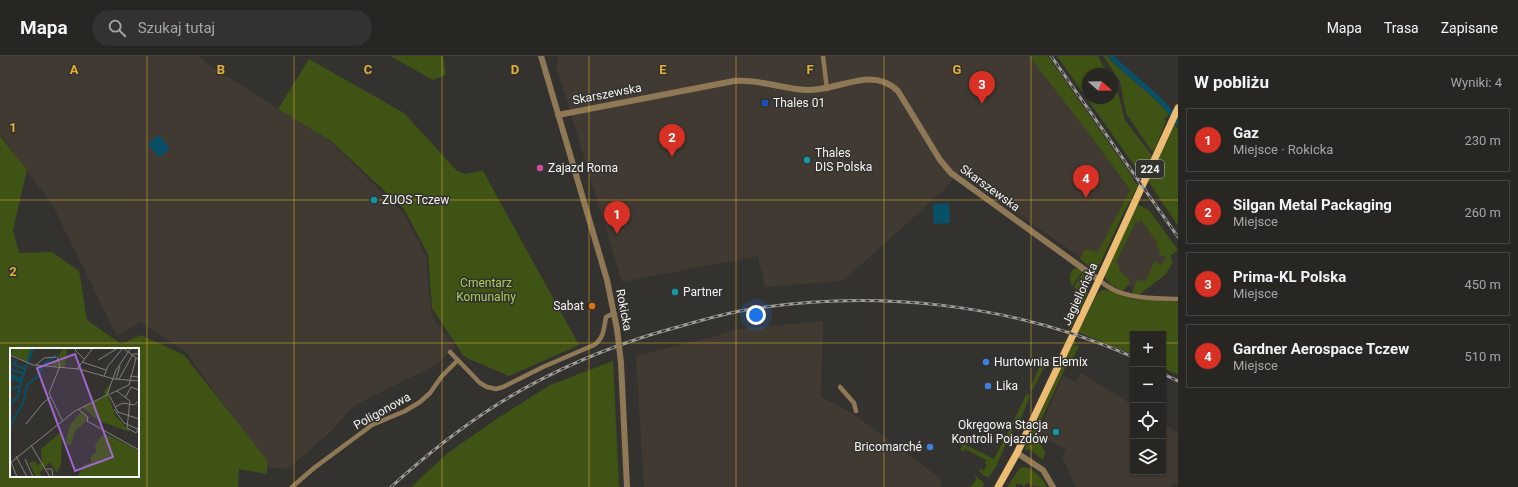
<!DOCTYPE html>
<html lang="pl">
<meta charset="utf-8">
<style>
body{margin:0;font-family:Roboto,sans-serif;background:#333230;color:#f1f3f6}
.controls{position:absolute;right:12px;bottom:12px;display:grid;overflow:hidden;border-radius:0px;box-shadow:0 1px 3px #0004}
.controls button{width:36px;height:36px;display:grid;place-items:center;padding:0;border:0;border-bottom:1px solid #434341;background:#272623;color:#f1f3f6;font:20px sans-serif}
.compass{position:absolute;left:1082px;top:12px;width:36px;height:36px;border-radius:50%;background:#272623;box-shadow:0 1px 3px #0004;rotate:110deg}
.you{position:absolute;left:756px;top:259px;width:14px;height:14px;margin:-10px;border:3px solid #fff;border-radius:50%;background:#1a73e8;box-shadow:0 0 0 6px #1a73e833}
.badge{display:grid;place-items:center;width:26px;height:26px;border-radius:50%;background:#d93025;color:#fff;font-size:13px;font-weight:700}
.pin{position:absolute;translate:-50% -33px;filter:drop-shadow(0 1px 2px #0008)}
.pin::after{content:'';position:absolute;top:21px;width:14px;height:12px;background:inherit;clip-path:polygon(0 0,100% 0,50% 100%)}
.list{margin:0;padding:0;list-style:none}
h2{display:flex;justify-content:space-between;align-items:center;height:52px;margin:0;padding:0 16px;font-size:17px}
h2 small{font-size:13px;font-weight:400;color:#a4a5a6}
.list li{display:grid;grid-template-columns:26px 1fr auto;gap:12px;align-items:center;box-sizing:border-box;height:64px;margin:0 8px 8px;padding:0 8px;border:1px solid #434341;border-radius:0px}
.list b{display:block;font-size:15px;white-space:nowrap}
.list p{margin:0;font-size:13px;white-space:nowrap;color:#a4a5a6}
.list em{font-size:13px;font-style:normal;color:#a4a5a6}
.icon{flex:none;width:22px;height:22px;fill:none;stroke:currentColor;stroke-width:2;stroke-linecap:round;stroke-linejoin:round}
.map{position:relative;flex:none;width:1178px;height:431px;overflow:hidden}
header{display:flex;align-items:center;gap:24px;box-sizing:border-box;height:56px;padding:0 20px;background:#272623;border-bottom:1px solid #434341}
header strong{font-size:19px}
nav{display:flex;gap:22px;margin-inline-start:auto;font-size:14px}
.search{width:280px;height:36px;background:#333230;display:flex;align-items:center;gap:10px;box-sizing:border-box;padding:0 14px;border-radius:22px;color:#a4a5a6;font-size:15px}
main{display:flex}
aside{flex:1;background:#272623}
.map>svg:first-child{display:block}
.built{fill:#413a32}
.green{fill:#3f5315;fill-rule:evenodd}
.water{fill:#085068}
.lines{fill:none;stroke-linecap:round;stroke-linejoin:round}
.canal{stroke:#085068;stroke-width:5}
.minor{stroke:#8e7855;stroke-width:4.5}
.tertiary{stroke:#8e7855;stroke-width:6}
.primary{stroke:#ebbc72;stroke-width:7}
.rail-casing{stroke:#9e9c9a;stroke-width:3}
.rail{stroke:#34322f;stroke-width:1.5;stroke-dasharray:4.5;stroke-linecap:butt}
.tertiary-bridge{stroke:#8e7855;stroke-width:6}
.grid{fill:none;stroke:#e1af34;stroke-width:1;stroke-opacity:0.55}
.transit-dot{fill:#1a4fb4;stroke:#34322f;stroke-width:1.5}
.culture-dot{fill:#0f9aa8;stroke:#34322f;stroke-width:1.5}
.hotel-dot{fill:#d1479c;stroke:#34322f;stroke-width:1.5}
.food-dot{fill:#e8710a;stroke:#34322f;stroke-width:1.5}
.shop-dot{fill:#3f7fe0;stroke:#34322f;stroke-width:1.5}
.labels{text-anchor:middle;stroke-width:3;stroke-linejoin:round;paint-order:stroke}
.shield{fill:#34322f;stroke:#bbbab8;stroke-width:1}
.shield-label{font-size:11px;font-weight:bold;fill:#f5f4f2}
.street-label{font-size:12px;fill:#f5f4f2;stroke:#34322f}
.poi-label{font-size:12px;fill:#f5f4f2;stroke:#34322f;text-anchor:start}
.park-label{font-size:12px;fill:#a6d058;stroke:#34322f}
.inset-river{fill:none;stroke:#085068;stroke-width:2}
.inset-road{fill:none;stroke:#81807d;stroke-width:1}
.view{fill:#a068ce;fill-opacity:0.15;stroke:#a068ce;stroke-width:2}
.inset-edge{fill:none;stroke:#f5f4f2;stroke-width:2}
.grid-label{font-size:13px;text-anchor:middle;font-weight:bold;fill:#e1af34;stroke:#34322f;stroke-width:3;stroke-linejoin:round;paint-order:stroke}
</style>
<header>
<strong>Mapa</strong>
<div class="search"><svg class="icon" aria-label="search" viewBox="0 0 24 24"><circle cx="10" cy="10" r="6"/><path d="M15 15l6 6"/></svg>Szukaj tutaj</div>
<nav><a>Mapa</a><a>Trasa</a><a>Zapisane</a></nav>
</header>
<main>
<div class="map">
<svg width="1178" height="431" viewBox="0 0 1178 431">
<rect width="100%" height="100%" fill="#34322f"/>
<g class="built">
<path d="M0,0H199L206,7L331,86L404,158L426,200L431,255L433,261L436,267L456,292L426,315L417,318L355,349L329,377L288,413L264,411L236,366L186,296L141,266L117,280L53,150L0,78Z"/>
<path d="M558,0H1029L1091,80L1130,134L1094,204L1080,201L958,117L946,132L843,225L765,231L758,200L622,226L557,12Z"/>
<path d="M1139,159L1172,206L1137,233L1119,225L1110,220Z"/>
<path d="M823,265L821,341L852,357L940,422L941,431H644L636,300L709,282L738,273Z"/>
<path d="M1081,317L1133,349V416H1163V367L1178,377V426L1168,431H1076L1062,400L1067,394L1038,379L1063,320L1076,326Z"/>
</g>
<g class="green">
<path d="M390,0H443L446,19L433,24Z"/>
<path d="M1029,0H1048L1130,117L1136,128H1139L1124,156L1100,208L1096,212H1091L1079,202L1081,201L1083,199L1082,197L1086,193L1098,196L1130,134L1093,83Z"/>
<path d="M1057,0H1098L1103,10L1111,18H1088V42H1112V21L1116,29L1125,64L1152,100L1143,118L1138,112H1136Z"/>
<path d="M1103,0H1107C1126,21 1150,36 1169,57L1168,60L1164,62L1166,65L1154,95L1151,94L1126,57L1120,25Z"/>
<path d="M309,3L404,57L457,115L465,118L483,115L579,289L509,320L467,302L463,299L432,252L428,198L404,153L331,85L278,53Z"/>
<path d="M1175,68L1178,74V170L1148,125Z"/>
<path d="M0,80L27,114L13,174L19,197L52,196L79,215L87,264L121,288L141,279L184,299L267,404V418L239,413L238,431H0ZM11,293H138V420H11Z"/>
<path d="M1137,148L1149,154L1178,194L1170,200L1173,206L1165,219L1140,238H1134L1132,236L1137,224L1146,225L1154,205L1162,209L1164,204L1167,202L1159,198L1160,194L1157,192L1158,188L1145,169L1142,168L1143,166L1140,164L1139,167L1136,165L1116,207L1119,209C1119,217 1123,219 1129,222V228L1123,235L1111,229L1105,222V217Z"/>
<path d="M1075,212L1083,214L1072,231C1070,224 1068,217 1075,212Z"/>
<path d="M1083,217L1085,219L1088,233L1087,235L1076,233L1074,231L1082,218Z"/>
<path d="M1076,234L1088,237L1057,300L1078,254L1077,243L1074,235Z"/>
<path d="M1102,234H1109L1132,243L1178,246V319L1163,312V278H1133V299L1078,276L1095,242L1098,237Z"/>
<path d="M1074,285H1076L1074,290H1079L1072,304H1069L1035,377L1045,396L1043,404L1030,393L1027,395L1025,393L1026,387Z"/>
<path d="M613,305L619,431H411L449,396L498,362L550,329Z"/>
<path d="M1042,305L1045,309L1034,332L1033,333L1030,332Z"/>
<path d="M1027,337L1030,340L1019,367L1015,370L1012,368Z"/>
<path d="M1010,372L1013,375L1004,392L997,409L989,421L984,420L979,415L980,413L984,415L987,409L985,407L986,404L965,393L963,396L960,393L964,388L994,403Z"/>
<path d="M1024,411C1035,413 1042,422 1047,431L1030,430L1029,427L1025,428V430H1023L1022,428H1016V431H1007L1019,413Z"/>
<path d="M976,420L984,427L983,431H967L971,430L977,423L974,421Z"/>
</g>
<g class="water">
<path d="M159,79L170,93L159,101L148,88Z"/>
<path d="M949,147L950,167L934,168L933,148Z"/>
</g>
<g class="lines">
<path class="canal" d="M1111,0C1133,24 1161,39 1178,67"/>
<g class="minor">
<path d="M823,0L827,33"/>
<path d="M1099,224C1121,244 1151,242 1178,243"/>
<path d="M450,296L480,327L487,331L496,333L503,331L543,311L594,289C604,282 604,272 606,261L614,257"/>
<path d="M840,331L854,347L856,355"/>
<path d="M292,431L314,412L372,369L405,355L420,346L430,337L442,320L457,305"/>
</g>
<g class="tertiary">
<path d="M541,0L607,224L617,273"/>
<path d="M558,59L734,25C759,23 783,33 807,34C840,35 871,9 898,35L940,104L951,117L1099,224"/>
<path d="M621,307L627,431"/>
<path d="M1017,397L1043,414L1053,431"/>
</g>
<path class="primary" d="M998,431L1017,397L1099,224L1178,52"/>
<defs>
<g id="rail">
<path d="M1051,0L1178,181"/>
<path d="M1163,318L1178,325"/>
<path d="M391,431C425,400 460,372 498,348C549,316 605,292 663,275C689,268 714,260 740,255C871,232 1012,247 1133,301"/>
</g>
</defs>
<use href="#rail" class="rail-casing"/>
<use href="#rail" class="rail"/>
<path class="tertiary-bridge" d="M617,273L621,307"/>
</g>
<path class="grid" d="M147,0V431M294,0V431M442,0V431M589,0V431M736,0V431M884,0V431M1031,0V431M0,144H1178M0,287H1133M1163,287H1178"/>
<rect class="transit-dot" x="761" y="43" width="8" height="8" rx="2"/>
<g class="culture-dot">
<circle cx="807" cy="104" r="4"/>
<circle cx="374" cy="144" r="4"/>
<circle cx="675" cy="236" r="4"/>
<circle cx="1056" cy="376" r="4"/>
</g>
<circle class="hotel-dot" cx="540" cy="112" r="4"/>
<circle class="food-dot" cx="592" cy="250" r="4"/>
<g class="shop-dot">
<circle cx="986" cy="306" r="4"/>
<circle cx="988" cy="330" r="4"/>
<circle cx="930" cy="391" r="4"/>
</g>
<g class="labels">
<rect class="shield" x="1136" y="104" width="28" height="18" rx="3"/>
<g class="shield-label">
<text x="1150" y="117">224</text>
</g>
<g class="street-label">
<text transform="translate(607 38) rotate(-11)" y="4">Skarszewska</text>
<text transform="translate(990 132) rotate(36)" y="4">Skarszewska</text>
<text transform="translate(1080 238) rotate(-65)" y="4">Jagiellońska</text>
<text transform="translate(624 254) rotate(79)" y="4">Rokicka</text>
<text transform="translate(382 355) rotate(-29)" y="4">Poligonowa</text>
</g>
<g class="poi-label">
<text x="773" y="51">Thales 01</text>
<text x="815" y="101">Thales<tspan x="815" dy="14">DIS Polska</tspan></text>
<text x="548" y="116">Zajazd Roma</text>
<text x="382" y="148">ZUOS Tczew</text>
<text x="683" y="240">Partner</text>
<text x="584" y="254" text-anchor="end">Sabat</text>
<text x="994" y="310">Hurtownia Elemix</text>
<text x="996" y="334">Lika</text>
<text x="1048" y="373" text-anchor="end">Okręgowa Stacja<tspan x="1048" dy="14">Kontroli Pojazdów</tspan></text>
<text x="922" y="395" text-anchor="end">Bricomarché</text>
</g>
<g class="park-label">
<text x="486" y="231">Cmentarz<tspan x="486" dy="14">Komunalny</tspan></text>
</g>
</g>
<g transform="translate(10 292)">
<rect width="129" height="129" fill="#34322f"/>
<path d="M3,0L21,1L17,14L1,6ZM54,0H57L55,19L41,18L44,13L50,15L48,8ZM100,33L98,47L105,67L120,84L89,73L72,59L95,49L94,43L97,41ZM72,63L77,68L76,73L65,83L61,97L55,96L60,77ZM52,83L51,116L47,125L40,114L30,124L31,129H26L19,115L24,113L28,117L32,114L31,101ZM93,86L94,89L98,87L129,103V129H67L74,117L81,115V109L86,103L85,97Z" fill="#3f5315"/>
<path class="inset-river" d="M7,12L3,16L15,21M19,13L23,0M0,23L1,21L14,26M0,27L12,31M0,29L12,34M0,42L10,38L22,0M0,57L8,48L10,38M0,78L14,53L17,37L29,27L33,17L48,6"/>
<path class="inset-road" d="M67,0L65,2L74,11M113,0L129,12M0,7L23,17L69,21L104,31L129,33M47,9L50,18L39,45L52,72M88,12L108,0M72,14L96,22M26,17L34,10L46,9M67,21L83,0M94,28L98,18L113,0M120,28L128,29L129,21M106,31L110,18M109,31L123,6H129M107,43L120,53L117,80L126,85L129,80M100,46L119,37L126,10M97,47L106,22L121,0M99,47L108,64L129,71M115,50L121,39L129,42M105,59L113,55L124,57L129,53M68,61L78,69L77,74M104,61L114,75L128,81M77,73L129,102M16,76L33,55L41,49M21,97L40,129M6,108L17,129M15,111L23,129M1,114L7,129M0,115L65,63L99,46M36,121H42L43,129"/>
<path class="view" d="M65,6L103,109L65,123L27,20Z"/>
<rect width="129" height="129" class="inset-edge"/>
</g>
<g class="grid-label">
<text x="74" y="18">A</text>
<text x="221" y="18">B</text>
<text x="368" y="18">C</text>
<text x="515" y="18">D</text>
<text x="663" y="18">E</text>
<text x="810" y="18">F</text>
<text x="957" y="18">G</text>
<text x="13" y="76">1</text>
<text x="13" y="220">2</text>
</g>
</svg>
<div class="controls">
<button>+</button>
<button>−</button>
<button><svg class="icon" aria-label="locate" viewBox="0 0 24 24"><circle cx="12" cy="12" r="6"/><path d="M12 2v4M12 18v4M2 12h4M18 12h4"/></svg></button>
<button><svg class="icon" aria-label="layers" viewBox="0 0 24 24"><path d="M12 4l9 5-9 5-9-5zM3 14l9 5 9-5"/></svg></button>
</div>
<svg class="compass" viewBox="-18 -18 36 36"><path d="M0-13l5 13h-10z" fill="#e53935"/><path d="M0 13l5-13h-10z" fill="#a4a5a6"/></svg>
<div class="you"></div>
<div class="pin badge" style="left:617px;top:178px">1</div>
<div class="pin badge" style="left:672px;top:101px">2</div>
<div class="pin badge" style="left:982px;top:48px">3</div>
<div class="pin badge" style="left:1086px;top:142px">4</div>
</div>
<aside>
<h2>W pobliżu<small>Wyniki: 4</small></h2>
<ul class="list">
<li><span class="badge">1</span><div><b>Gaz</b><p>Miejsce · Rokicka</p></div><em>230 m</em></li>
<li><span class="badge">2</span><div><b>Silgan Metal Packaging</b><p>Miejsce</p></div><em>260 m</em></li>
<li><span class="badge">3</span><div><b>Prima-KL Polska</b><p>Miejsce</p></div><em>450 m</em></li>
<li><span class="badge">4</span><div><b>Gardner Aerospace Tczew</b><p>Miejsce</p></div><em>510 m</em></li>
</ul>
</aside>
</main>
